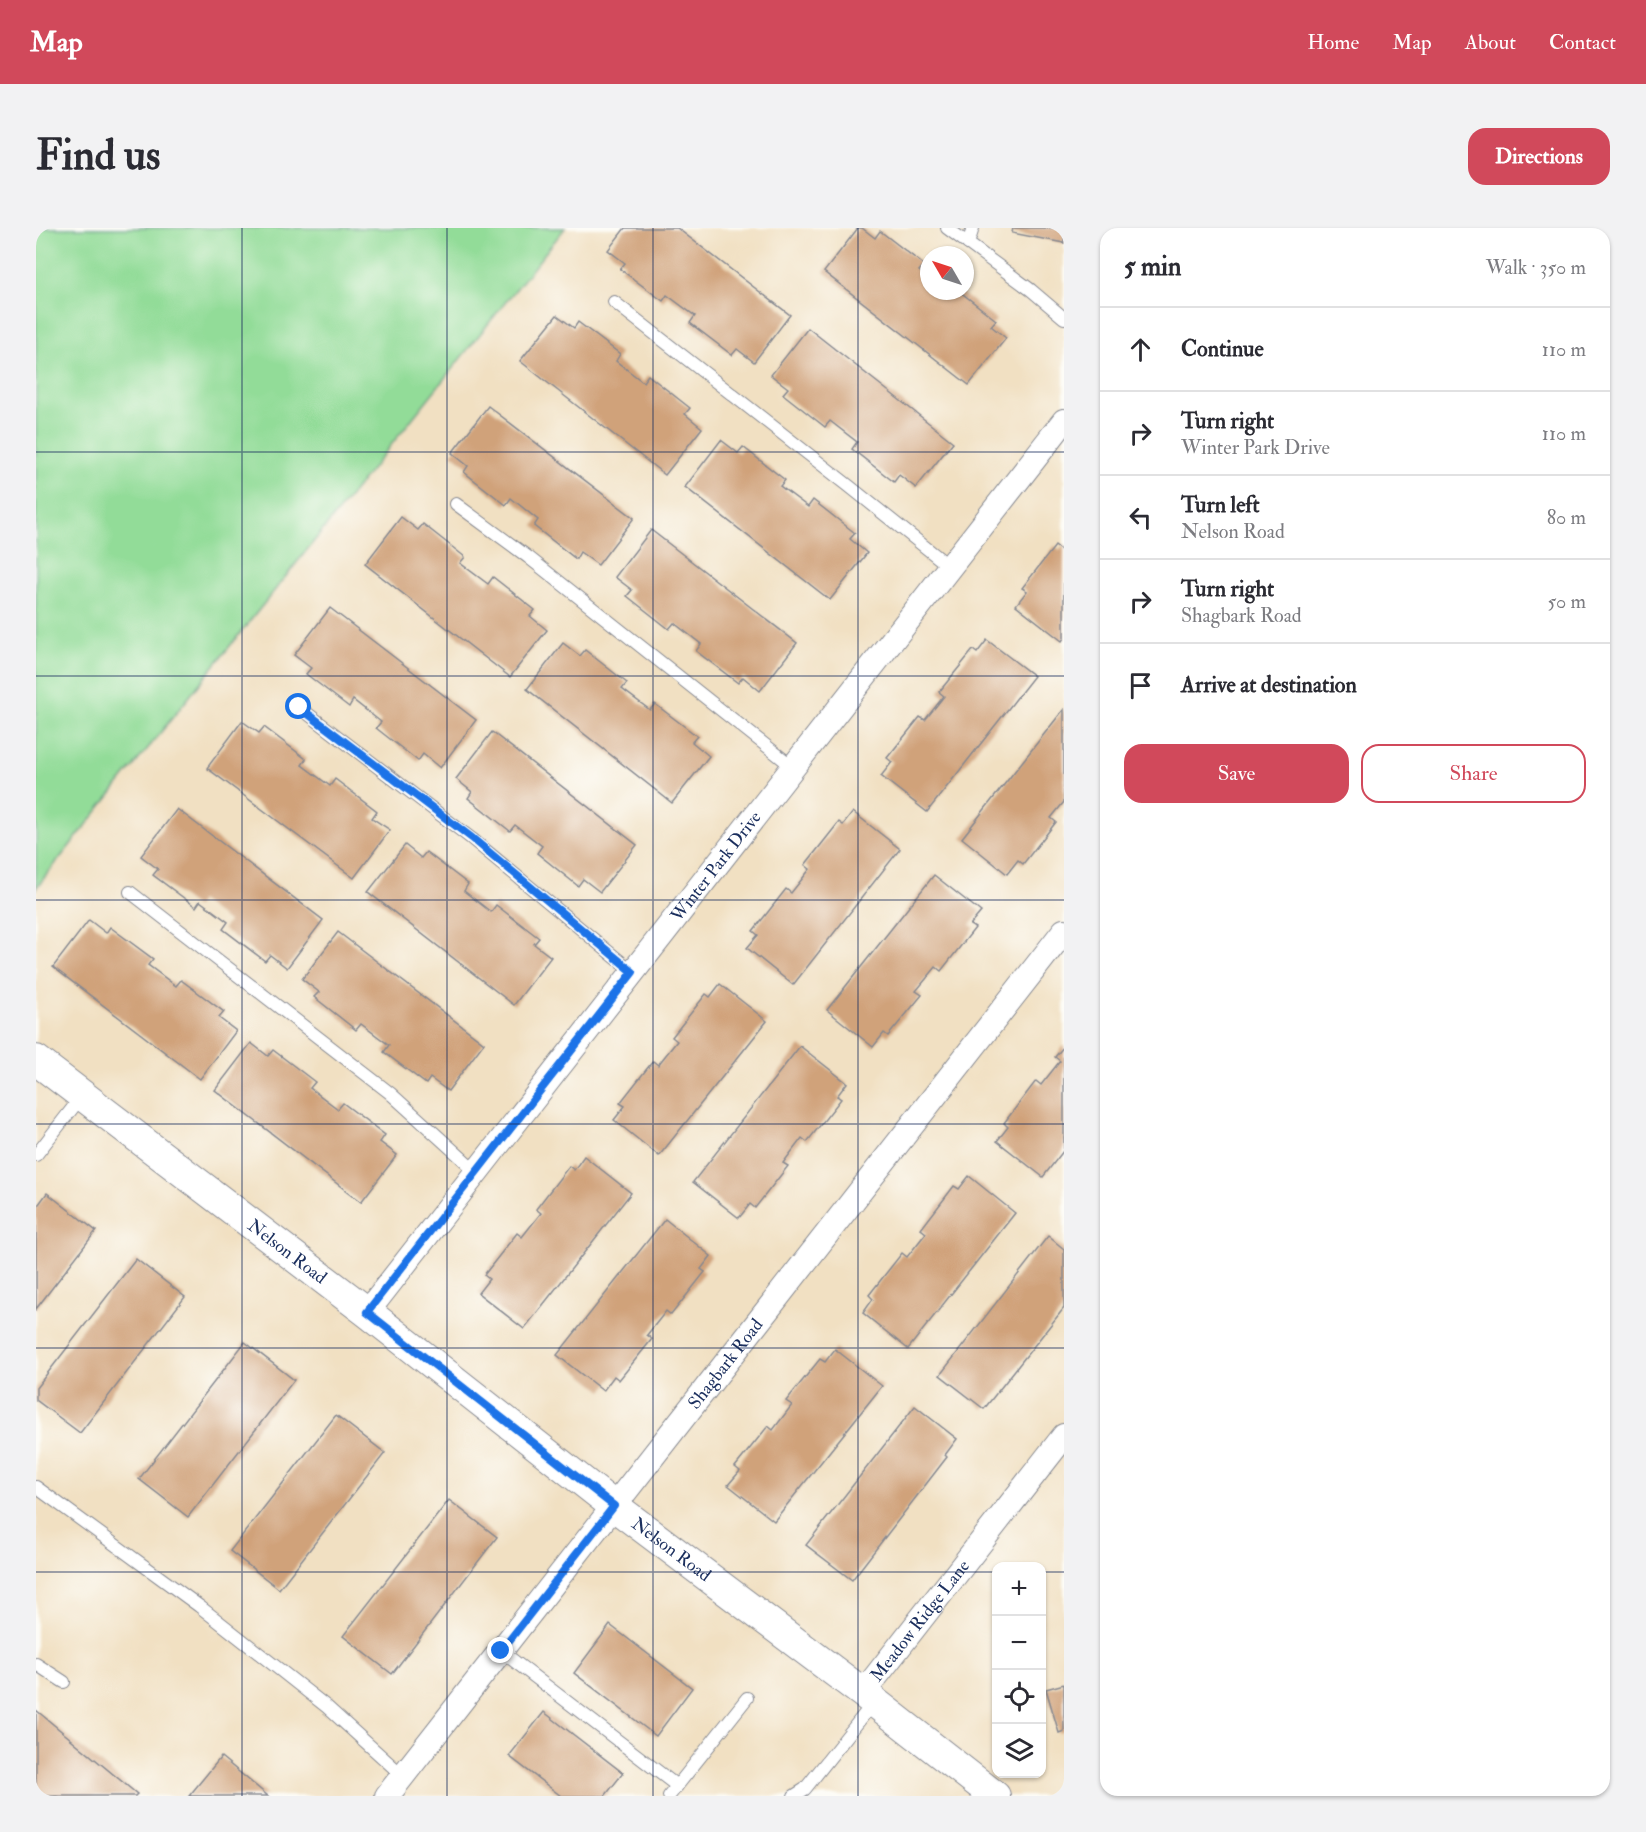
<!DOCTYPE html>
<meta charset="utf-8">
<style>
body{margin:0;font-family:"IM FELL Double Pica",serif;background:#f2f2f3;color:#2b2b33}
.controls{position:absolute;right:18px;bottom:18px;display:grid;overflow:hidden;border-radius:12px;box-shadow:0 2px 4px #0004}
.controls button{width:54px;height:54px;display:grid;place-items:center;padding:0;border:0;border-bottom:2px solid #e1e1e2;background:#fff;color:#2b2b33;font:30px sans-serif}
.compass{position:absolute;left:884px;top:18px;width:54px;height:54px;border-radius:50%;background:#fff;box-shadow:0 2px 4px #0004;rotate:309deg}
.stop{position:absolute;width:18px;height:18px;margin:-14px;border:4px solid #1a73e8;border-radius:50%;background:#fff}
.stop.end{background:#1a73e8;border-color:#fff;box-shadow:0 2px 6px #0008}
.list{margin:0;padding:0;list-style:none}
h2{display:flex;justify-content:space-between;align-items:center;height:78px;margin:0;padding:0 24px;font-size:26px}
h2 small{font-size:20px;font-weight:400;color:#7c7c81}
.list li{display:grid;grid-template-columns:39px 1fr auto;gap:18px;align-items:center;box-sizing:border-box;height:84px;padding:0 24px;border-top:2px solid #e1e1e2}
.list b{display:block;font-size:22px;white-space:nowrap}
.list p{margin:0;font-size:20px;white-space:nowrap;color:#7c7c81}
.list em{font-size:20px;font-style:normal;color:#7c7c81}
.actions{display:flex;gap:12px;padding:18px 24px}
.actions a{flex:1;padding:14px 0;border:2px solid #d1495b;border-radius:18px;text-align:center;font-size:21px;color:#d1495b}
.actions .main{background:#d1495b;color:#fff}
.icon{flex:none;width:33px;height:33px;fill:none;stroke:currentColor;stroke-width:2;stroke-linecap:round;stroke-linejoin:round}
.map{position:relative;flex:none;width:1028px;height:1568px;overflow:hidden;border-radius:18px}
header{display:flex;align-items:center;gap:36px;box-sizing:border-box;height:84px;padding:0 30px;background:#d1495b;color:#fff}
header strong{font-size:28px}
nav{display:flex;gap:33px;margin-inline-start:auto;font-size:21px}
.intro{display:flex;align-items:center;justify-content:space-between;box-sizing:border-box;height:144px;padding:0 36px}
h1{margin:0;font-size:42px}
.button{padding:15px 27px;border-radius:18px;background:#d1495b;color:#fff;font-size:21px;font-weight:700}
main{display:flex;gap:36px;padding:0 36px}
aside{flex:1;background:#fff;border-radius:18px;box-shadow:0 2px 4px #0004}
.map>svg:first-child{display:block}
.green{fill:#92dc98;stroke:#56867b;stroke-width:1.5}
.building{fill:#d0a27a}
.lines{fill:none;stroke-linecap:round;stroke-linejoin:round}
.service-casing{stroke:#868890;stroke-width:14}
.minor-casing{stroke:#868890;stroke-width:26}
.tertiary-casing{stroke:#868890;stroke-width:32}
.service{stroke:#fff;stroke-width:12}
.minor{stroke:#fff;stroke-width:24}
.tertiary{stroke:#fff;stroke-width:30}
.route{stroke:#1a73e8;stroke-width:8}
.grid{fill:none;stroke:#1b2f5e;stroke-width:1.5;stroke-opacity:0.55}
.labels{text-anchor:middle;stroke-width:6;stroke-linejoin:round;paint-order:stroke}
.street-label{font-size:18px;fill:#1b2f5e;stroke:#fdfcf7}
</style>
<header>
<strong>Map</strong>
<nav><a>Home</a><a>Map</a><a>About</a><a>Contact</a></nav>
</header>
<div class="intro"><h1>Find us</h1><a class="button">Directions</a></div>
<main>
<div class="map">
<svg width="1028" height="1568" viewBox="0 0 1028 1568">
<rect width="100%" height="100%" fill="#fdfcf7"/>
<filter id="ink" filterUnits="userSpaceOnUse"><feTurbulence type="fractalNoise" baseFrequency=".0167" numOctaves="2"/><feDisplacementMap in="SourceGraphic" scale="12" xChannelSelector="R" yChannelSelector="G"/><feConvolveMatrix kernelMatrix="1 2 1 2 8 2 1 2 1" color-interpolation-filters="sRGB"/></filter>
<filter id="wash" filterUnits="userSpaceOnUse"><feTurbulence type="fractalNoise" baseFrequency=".008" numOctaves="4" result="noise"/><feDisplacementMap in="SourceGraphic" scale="24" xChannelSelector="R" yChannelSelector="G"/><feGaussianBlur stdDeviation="1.35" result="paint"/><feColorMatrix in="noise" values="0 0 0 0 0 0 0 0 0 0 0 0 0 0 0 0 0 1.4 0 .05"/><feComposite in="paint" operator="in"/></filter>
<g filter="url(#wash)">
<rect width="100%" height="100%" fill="#f1e0c2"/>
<path class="green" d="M0,0H529L0,660Z"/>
<g id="blocks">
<g class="building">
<path d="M589,0H641L754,87L718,134L701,121L696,127L654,95L659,88L631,67L627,73L584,41L589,35L572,22Z"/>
<path d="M822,0H826L839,10L844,3L888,37L883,43L893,51V63H923L960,92L955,98L970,110L933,157L788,44Z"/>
<path d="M977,0H1028V15L976,5Z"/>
<path d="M521,87L538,100L542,94L584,126L580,133L607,154L612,147L654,180L649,186L666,200L629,247L484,133Z"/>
<path d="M772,100L917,214L880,260L863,247L858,254L816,221L821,214L794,193L789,199L747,166L752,160L735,147Z"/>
<path d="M452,178L598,290L562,337L544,324L540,331L498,298L502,292L475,270L470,277L428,244L432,238L416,225Z"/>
<path d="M685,212L702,225L707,219L749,252L744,258L772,279L777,272L819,305L814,311L831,325L794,372L649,259Z"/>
<path d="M365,289L382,302L387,296L429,329L424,335L452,356L457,349L499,382L494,388L511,402L474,449L329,336Z"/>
<path d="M615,302L761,415L724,463L707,449L702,455L660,423L665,416L638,395L633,401L591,368L596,362L579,349Z"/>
<path d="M1028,316V410L1026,413L980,377L991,363L986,360L1019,318L1024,322Z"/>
<path d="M294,380L440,492L404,540L387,526L382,533L340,500L345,494L317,472L313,479L270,446L275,440L258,427Z"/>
<path d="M951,412L998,448L891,584L845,548L856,534L851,530L884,489L889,492L908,468L903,464L937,422L941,425Z"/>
<path d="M527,415L544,428L549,422L591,455L586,461L614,482L619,476L661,508L656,514L673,528L636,575L491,461Z"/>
<path d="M1028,481V574L1015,590L1020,594L987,636L982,632L971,646L926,610Z"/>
<path d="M206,493L223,505L228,499L270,531L266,537L294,558L299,551L341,583L336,590L354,602L318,650L171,540Z"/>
<path d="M456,504L601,617L564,664L547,651L542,658L501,625L506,618L479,597L474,603L432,570L436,564L420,551Z"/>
<path d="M141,581L287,692L251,740L234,727L229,733L187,701L192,694L164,673L160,679L117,647L122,641L105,628Z"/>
<path d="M817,584L864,621L757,757L711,720L722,707L717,703L750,661L755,665L774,641L769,637L803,594L807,597Z"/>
<path d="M369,617L385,630L390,624L432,656L428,663L455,684L460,677L503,710L498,716L515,729L478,777L332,664Z"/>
<path d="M898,647L945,684L934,697L939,700L905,743L900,739L880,763L886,767L852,808L848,805L837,819L791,782Z"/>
<path d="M53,692L70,705L74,699L117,731L112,737L140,758L145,752L188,784L183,790L200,803L164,851L17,739Z"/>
<path d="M302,704L448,815L412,863L394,850L390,856L348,824L353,817L325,796L320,802L278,769L283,764L266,751Z"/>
<path d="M684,756L731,793L623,928L578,892L589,878L584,875L617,833L622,837L641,813L636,809L670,766L674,769Z"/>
<path d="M215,815L232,828L237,822L279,854L274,860L302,881L307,875L349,907L344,914L361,927L325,974L179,862Z"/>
<path d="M764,818L811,855L801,868L805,871L771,914L766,910L747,935L752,938L719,980L714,976L703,990L657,954Z"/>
<path d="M1028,818V922L1007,949L961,913L972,899L968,895L1000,853L1005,857L1024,833L1019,829Z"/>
<path d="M548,928L595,965L488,1101L442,1065L453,1051L448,1047L481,1005L486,1009L505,985L500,981L533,938L538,942Z"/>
<path d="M933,948L979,985L872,1121L827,1085L837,1071L833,1067L866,1025L871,1029L890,1005L885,1001L918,958L923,961Z"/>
<path d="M11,965L60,1003L0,1081V980Z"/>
<path d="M629,991L675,1028L665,1041L669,1044L635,1087L630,1083L611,1107L616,1111L583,1152L578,1148L567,1163L521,1127Z"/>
<path d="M1012,1008L1028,1021V1080L948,1181L904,1147Z"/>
<path d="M100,1031L149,1069L44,1205L0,1172V1160Z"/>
<path d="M209,1114L258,1152L152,1289L103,1251Z"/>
<path d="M799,1121L846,1158L738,1293L692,1257L704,1243L699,1239L732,1198L737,1202L756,1177L750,1173L784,1131L789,1134Z"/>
<path d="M879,1178L921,1211L909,1227L911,1229L816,1352L770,1317Z"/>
<path d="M300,1187L349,1225L243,1361L194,1323Z"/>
<path d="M413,1272L461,1309L356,1446L307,1408Z"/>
<path d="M574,1397L656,1460L620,1508L538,1445Z"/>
<path d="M1028,1456V1503L1023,1505L1010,1461Z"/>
<path d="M0,1482L101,1566L99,1568H4L0,1565Z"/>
<path d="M508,1484L587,1545L569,1568H525L473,1528Z"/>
<path d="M185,1529L232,1568H153Z"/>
</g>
</g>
</g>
<g filter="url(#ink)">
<use href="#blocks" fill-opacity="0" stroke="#868890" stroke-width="1.5"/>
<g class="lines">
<defs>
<g id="service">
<path d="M911,0L995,62L1028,90"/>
<path d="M932,16L937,0"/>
<path d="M578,74L813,258L914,339"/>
<path d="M420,276L492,329L757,539"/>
<path d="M263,479L436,611L597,744"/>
<path d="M94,664L354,865L441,944"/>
<path d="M0,927L46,868"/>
<path d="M0,1259L163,1378L291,1479L367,1548"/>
<path d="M465,1423L641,1558L633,1568"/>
<path d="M0,1436L28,1454"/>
<path d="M641,1558L711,1470"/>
<path d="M758,1568L769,1561L838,1474"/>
</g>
<g id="minor">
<path id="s1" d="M331,1084L1028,193"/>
<path id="s2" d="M827,1465L1028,1208"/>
<path id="s3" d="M351,1568L1028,703"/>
</g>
<g id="tertiary">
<path id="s4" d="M0,832L331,1084L578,1278L827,1465L959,1568"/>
</g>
</defs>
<use href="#service" class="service-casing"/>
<use href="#minor" class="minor-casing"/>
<use href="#tertiary" class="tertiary-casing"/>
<use href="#service" class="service"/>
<use href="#minor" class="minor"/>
<use href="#tertiary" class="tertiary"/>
</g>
</g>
<g class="lines" filter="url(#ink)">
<path class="route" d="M263,479L436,610L597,744L331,1084L578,1278L465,1423"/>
</g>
<path class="grid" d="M206,0V1568M411,0V1568M617,0V1568M822,0V1568M0,224H1028M0,448H1028M0,672H1028M0,896H1028M0,1120H1028M0,1344H960M1005,1344H1028"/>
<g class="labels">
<g class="street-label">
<text dy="6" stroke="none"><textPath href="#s1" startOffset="566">Winter Park Drive</textPath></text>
<text dy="6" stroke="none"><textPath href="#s4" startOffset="316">Nelson Road</textPath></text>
<text dy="6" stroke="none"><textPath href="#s3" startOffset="549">Shagbark Road</textPath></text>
<text dy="6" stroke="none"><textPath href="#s4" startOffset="802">Nelson Road</textPath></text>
<text dy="6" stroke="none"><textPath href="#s2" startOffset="92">Meadow Ridge Lane</textPath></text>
</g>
</g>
</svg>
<div class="controls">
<button>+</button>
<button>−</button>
<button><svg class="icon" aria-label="locate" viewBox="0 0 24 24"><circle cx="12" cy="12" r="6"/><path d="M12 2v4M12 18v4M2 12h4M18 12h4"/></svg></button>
<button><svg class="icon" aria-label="layers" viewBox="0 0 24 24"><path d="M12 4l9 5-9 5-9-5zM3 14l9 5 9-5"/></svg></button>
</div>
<svg class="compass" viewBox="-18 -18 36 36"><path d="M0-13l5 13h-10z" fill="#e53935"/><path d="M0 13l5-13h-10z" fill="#7c7c81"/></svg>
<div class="stop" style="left:263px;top:479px"></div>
<div class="stop end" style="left:465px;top:1423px"></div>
</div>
<aside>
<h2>5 min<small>Walk · 350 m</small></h2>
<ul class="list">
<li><svg class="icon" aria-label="ahead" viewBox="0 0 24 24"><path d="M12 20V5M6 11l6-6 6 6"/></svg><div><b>Continue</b></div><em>110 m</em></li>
<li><svg class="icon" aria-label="right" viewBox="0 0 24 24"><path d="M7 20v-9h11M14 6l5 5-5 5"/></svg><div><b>Turn right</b><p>Winter Park Drive</p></div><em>110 m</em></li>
<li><svg class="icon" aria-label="left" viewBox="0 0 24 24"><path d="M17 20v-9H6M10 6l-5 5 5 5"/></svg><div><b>Turn left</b><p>Nelson Road</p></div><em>80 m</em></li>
<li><svg class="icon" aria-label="right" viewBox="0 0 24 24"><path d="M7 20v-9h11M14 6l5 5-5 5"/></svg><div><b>Turn right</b><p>Shagbark Road</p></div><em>50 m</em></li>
<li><svg class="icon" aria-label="arrive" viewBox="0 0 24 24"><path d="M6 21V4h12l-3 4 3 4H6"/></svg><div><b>Arrive at destination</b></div></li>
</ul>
<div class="actions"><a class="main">Save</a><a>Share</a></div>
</aside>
</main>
